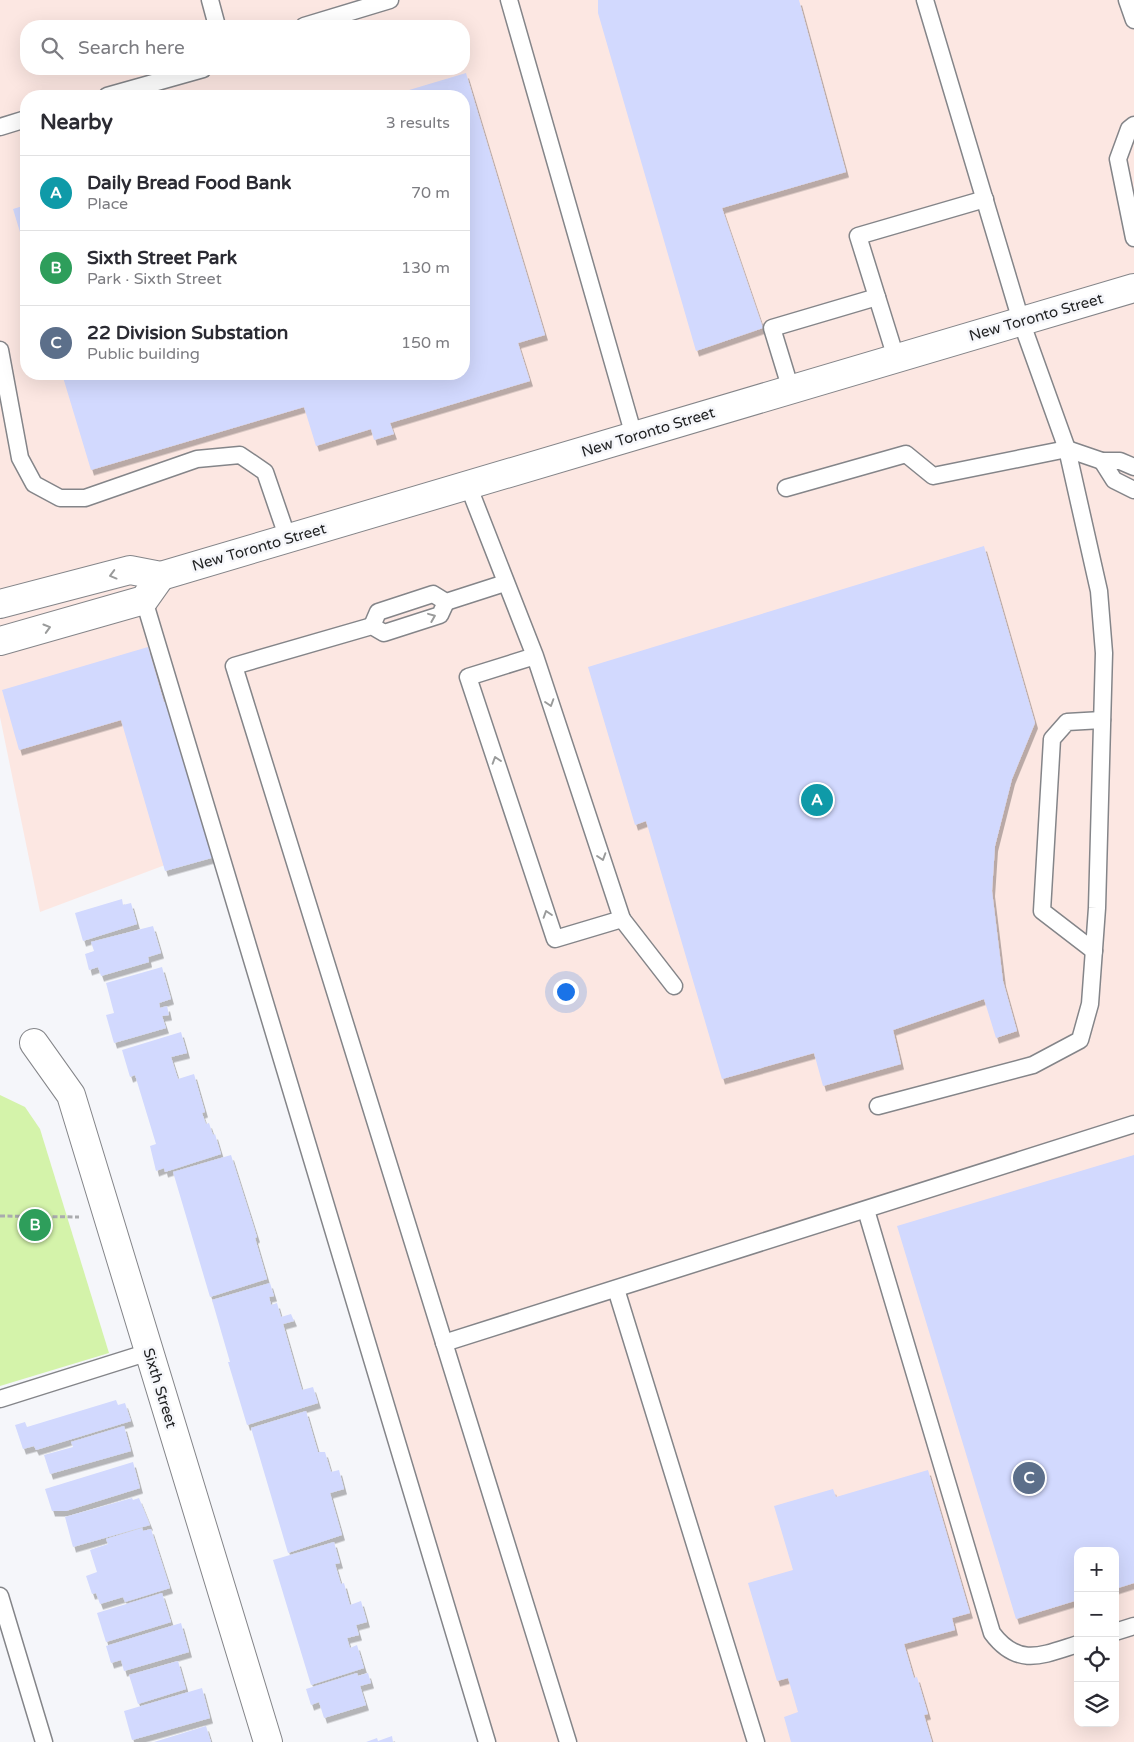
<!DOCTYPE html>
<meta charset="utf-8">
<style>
body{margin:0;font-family:"Varela Round",sans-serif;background:#f7f7f7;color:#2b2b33}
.controls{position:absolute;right:15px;bottom:15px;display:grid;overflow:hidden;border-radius:10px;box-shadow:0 5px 20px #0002}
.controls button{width:45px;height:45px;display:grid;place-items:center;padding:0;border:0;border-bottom:1px solid #e1e1e2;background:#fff;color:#2b2b33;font:25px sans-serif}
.you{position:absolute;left:565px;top:991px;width:18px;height:18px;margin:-12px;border:4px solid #fff;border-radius:50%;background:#1a73e8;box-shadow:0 0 0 8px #1a73e833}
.badge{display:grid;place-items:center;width:32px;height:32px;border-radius:50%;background:#d93025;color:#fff;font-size:16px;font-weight:700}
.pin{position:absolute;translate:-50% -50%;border:2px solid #fff;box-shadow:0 1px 5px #0006}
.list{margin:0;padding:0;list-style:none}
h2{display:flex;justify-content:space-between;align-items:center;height:65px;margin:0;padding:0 20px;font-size:21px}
h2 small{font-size:16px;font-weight:400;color:#7c7c81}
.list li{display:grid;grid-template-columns:32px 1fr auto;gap:15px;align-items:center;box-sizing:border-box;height:75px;padding:0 20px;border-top:1px solid #e1e1e2}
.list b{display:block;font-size:19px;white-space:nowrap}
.list p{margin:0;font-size:16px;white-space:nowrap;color:#7c7c81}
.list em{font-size:16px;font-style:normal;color:#7c7c81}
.icon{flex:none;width:28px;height:28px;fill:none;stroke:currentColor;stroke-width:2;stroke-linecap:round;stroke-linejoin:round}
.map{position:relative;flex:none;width:1134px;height:1742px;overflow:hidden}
.search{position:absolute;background:#fff;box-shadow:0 5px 20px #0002;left:20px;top:20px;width:450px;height:55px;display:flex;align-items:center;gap:12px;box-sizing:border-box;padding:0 18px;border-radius:20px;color:#7c7c81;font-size:19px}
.panel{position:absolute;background:#fff;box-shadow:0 5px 20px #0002;left:20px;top:90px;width:450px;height:290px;border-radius:20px}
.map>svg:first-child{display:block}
.industrial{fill:#fce7e2;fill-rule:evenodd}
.green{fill:#d4f3aa}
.building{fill:#d2d9fe;filter:url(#shadow)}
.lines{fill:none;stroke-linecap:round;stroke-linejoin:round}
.lane-casing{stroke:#848589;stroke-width:19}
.street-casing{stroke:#848589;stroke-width:30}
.secondary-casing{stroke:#848589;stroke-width:30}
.path{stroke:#aaabae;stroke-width:3;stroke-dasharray:5 2.5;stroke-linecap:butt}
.lane{stroke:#fff;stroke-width:16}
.street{stroke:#fff;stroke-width:28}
.secondary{stroke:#fff;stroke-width:28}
.oneway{stroke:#9a9b9b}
.labels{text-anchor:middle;stroke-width:5;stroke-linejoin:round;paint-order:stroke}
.street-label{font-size:15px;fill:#1f2021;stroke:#f5f6fa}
</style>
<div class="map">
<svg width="1134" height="1742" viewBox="0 0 1134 1742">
<defs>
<filter id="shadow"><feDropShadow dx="3" dy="5.5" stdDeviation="0" flood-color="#0004"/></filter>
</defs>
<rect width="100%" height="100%" fill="#f5f6fa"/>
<path class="industrial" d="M0,0H1134V1742H493L221,844L40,912L0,717ZM26,26H464V69H26ZM26,96H464V374H26ZM1078,1551H1115V1723H1078Z"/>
<path class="green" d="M0,1095L25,1107L40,1129L109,1353L0,1386Z"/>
<g class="building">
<path d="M598,0H799L846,172L722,208L763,328L696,351L598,13Z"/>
<path d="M466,73L545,335L518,343L530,381L390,423L394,434L374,440L371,429L316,446L304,407L91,470L62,374H464V96H389Z"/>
<path d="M26,205V252L13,209Z"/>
<path d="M984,546L1035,723L1012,779L995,846L992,891L1003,981L1017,1031L996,1038L984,999L893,1030L901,1064L823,1086L814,1053L722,1079L646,821L635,825L588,667Z"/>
<path d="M148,647L164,702L169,701L215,857L165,871L121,720L19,750L2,690Z"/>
<path d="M122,899L123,905L131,903L137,924L83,941L75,913Z"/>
<path d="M153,926L161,953L148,957L149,962L101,976L98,967L89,970L85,954L94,951L91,942Z"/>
<path d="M162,967L171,999L159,1003L160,1008L167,1006L169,1015L162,1016L166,1028L114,1043L106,1015L114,1013L106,983Z"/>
<path d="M181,1032L187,1053L171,1057L178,1079L194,1074L205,1112L202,1113L206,1124L209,1123L213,1135L215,1134L221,1154L165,1172L164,1168L156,1171L150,1146L156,1144L135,1075L130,1077L122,1050Z"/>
<path d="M231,1155L257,1237L255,1238L267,1279L210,1297L173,1172Z"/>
<path d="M1134,1155V1583L1115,1589V1551H1078V1600L1016,1619L897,1226Z"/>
<path d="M270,1283L274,1296L269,1297L271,1305L277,1303L281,1317L291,1314L294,1321L283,1324L302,1390L313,1387L318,1403L247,1425L228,1362H230L212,1300Z"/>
<path d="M116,1400L118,1405L125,1403L131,1421L36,1450L34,1446L23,1449L15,1425L25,1422L27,1427Z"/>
<path d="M306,1411L318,1452H325L331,1472L339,1470L344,1489L330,1493L342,1535L288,1553L251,1428Z"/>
<path d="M124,1426L131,1451L50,1474L44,1455L73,1447L71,1442Z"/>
<path d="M133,1462L140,1488L66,1511H52L45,1489Z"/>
<path d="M928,1470L970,1613L952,1618L955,1630L904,1644L914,1678L917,1677L928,1714L924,1715L932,1742H791L784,1717L798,1712L788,1678L777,1681L748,1583L793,1570L774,1506L833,1489L836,1497Z"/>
<path d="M132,1498L133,1500L139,1498L150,1525L73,1547L65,1517Z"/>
<path d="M142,1528L143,1531L151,1529L170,1588L125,1602L123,1597L100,1604L96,1593L92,1594L86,1576L97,1572L90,1550L108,1544L106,1539Z"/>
<path d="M334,1542L340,1563L335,1564L341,1584L344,1583L350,1605L361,1601L367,1622L356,1625L359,1635L347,1638L350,1648L357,1645L364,1668L311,1685L273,1560Z"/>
<path d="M162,1593L171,1622L106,1642L97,1613Z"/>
<path d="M181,1623L189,1652L124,1671L121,1660L111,1663L106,1646Z"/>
<path d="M178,1661L186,1689L138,1704L129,1675Z"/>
<path d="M357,1673L358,1676L368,1673L371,1683L360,1686L366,1705L324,1718L319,1702L311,1705L306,1689Z"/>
<path d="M202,1688L210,1718L132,1740L124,1711Z"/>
<path d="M206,1726L211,1742H154Z"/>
<path d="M392,1736L393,1742H366L377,1738L378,1741Z"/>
</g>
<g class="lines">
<defs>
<g id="lane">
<path d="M210,0L217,26"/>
<path d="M509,0L634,436"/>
<path d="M1127,0L1134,20"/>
<path d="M304,26L390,0"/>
<path d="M107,96L203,69"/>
<path d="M1134,125L1129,129L1118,159L1134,238"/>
<path d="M0,127L26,119"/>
<path d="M0,350L20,458L34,484L60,498H85L197,459L240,455L265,472L288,539"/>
<path d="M896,358L858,236L985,199"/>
<path d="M791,390L772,328L877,297"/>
<path d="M1102,461L1114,480L1134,490"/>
<path d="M468,485L535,656L622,919L555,939L468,677L535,656"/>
<path d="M786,488L906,454L933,476L1067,449L1102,461H1120L1134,467"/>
<path d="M144,600L487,1742"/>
<path d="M446,602L440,615L384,633L372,626L234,666L568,1742"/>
<path d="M372,626L378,612L433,594L446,602L505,583"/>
<path d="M622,919L674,986"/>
<path d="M1094,951L1042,911L1052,739L1067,722L1102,720"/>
<path d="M878,1106L1033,1065L1080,1040L1090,1004L1097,908L1104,653L1099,591L1067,449L1021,321L925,0"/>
<path d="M866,1210L992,1633C1018,1668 1043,1655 1078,1644"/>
<path d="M616,1289L756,1742"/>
<path d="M444,1343L1134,1124"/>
<path d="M0,1399L149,1352"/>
<path d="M0,1596L44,1742"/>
<path d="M1115,1632L1134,1626"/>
</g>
<path id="street" d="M34,1043L71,1095L268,1742"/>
<g id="secondary">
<path d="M0,604L130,570L161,576L1134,288"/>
<path d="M0,641L144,600L161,576"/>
</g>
</defs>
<use href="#lane" class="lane-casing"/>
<use href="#street" class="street-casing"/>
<use href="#secondary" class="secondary-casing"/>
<path class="path" d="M0,1216L79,1217"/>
<use href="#lane" class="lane"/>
<use href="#street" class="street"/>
<use href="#secondary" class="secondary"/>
</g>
<defs><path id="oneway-chevron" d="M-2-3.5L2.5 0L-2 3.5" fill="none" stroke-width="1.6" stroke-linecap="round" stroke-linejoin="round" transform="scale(1.25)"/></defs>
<g class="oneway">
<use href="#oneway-chevron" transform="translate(113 575) rotate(165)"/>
<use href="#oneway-chevron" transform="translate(432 617) rotate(-22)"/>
<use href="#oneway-chevron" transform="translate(47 628) rotate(-16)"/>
<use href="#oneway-chevron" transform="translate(550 703) rotate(72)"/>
<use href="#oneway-chevron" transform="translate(496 760) rotate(-108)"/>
<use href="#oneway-chevron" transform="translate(602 857) rotate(72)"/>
<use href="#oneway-chevron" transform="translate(547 914) rotate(-108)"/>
</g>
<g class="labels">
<g class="street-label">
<text transform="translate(1036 317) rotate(-16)" y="5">New Toronto Street</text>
<text transform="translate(648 432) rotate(-17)" y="5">New Toronto Street</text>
<text transform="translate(259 547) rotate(-16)" y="5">New Toronto Street</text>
<text transform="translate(160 1388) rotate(73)" y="5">Sixth Street</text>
</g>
</g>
</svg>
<div class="controls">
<button>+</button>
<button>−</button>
<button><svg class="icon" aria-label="locate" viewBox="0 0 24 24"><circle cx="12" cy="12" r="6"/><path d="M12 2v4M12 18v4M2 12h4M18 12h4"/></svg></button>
<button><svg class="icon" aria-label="layers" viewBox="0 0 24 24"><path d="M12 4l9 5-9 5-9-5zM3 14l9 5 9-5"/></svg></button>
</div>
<div class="you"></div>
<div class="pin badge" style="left:817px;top:800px;background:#0f9aa8">A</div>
<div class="pin badge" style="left:35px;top:1225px;background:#2e9e5b">B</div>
<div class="pin badge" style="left:1029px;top:1478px;background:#5c6f8a">C</div>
<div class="search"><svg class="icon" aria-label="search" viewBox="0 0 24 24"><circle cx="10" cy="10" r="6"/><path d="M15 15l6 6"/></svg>Search here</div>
<section class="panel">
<h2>Nearby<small>3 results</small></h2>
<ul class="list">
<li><span class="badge" style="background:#0f9aa8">A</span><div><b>Daily Bread Food Bank</b><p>Place</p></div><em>70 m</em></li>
<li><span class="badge" style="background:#2e9e5b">B</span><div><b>Sixth Street Park</b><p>Park · Sixth Street</p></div><em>130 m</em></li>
<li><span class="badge" style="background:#5c6f8a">C</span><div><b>22 Division Substation</b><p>Public building</p></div><em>150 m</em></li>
</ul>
</section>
</div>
